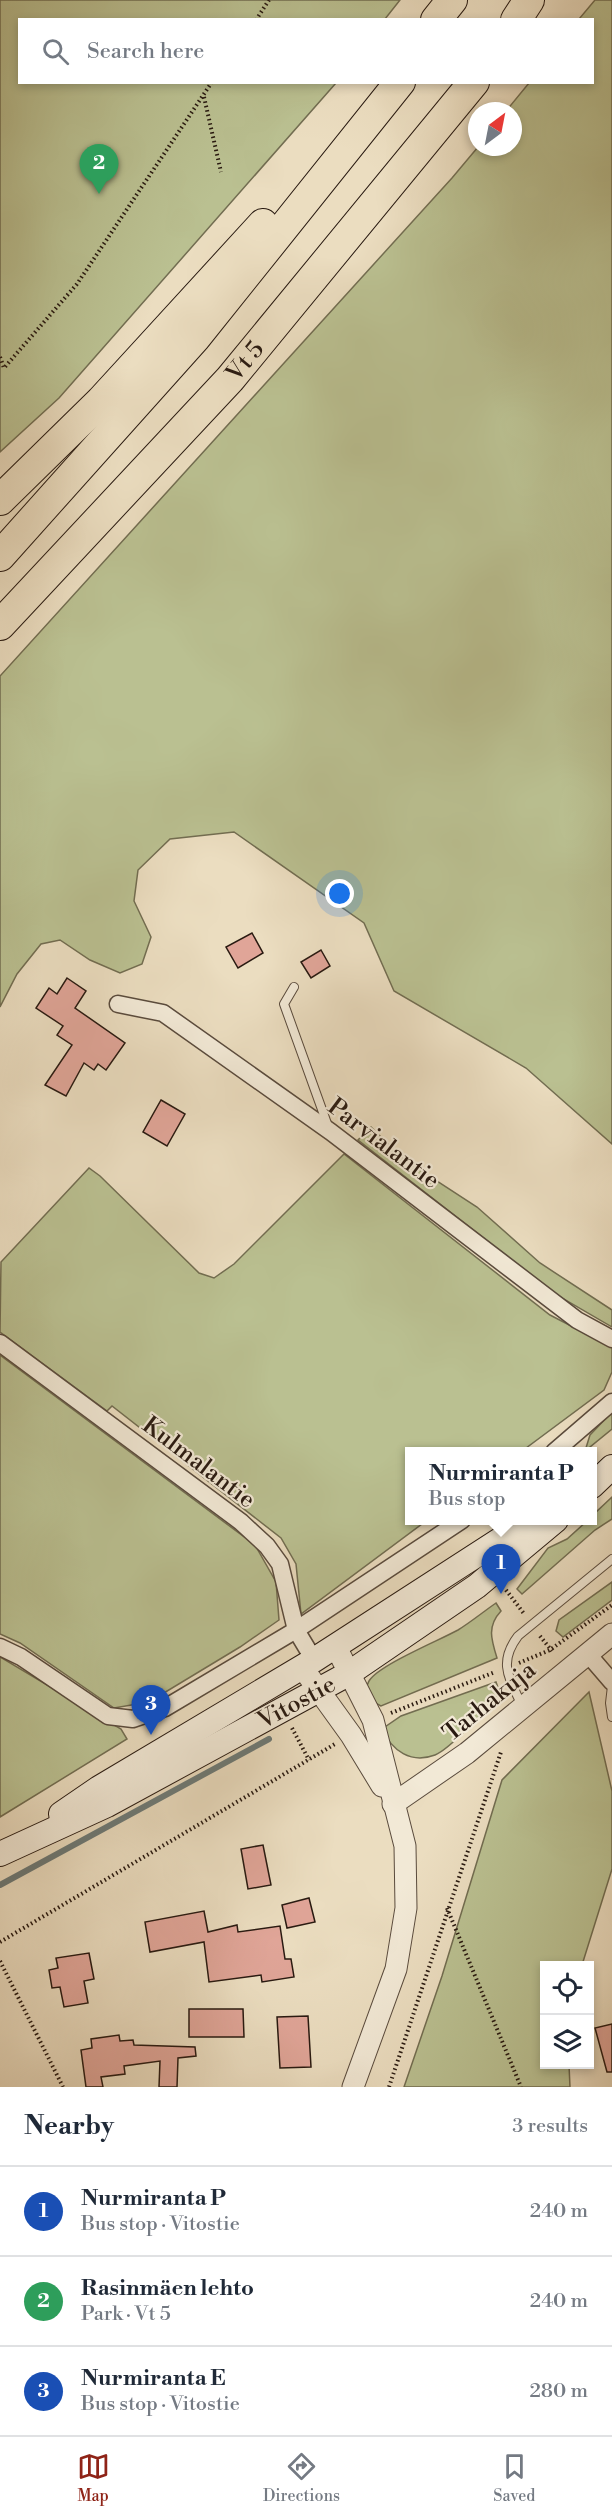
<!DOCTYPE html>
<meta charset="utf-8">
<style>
body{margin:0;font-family:"Libre Bodoni",serif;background:#f6f6f7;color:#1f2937}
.controls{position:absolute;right:18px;bottom:18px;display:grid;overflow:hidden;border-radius:0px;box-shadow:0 3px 9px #0003}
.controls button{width:54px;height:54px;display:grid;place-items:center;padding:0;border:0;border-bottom:2px solid #e0e1e3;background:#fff;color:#1f2937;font:30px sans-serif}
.compass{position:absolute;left:468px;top:102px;width:54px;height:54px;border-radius:50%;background:#fff;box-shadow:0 3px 9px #0003;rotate:32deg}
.you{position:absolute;left:340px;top:894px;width:21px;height:21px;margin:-15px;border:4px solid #fff;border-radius:50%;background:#1a73e8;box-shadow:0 0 0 9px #1a73e833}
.badge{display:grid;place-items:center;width:39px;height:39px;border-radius:50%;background:#8f2418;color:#fff;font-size:20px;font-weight:700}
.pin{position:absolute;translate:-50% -50px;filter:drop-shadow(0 2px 3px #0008)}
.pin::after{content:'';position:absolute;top:32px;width:21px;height:18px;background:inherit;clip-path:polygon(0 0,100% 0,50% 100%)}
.popup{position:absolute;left:405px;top:1447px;width:192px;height:78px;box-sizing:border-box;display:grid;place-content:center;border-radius:0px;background:#fff;filter:drop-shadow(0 2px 4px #0005);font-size:20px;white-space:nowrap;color:#747a83}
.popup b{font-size:22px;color:#1f2937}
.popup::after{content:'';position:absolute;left:50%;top:100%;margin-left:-12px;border:12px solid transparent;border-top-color:#fff}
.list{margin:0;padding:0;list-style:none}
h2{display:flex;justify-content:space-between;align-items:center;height:78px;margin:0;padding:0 24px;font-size:26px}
h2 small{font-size:20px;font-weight:400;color:#747a83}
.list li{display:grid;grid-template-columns:39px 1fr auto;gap:18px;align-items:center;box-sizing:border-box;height:90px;padding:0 24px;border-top:2px solid #e0e1e3}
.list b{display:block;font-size:22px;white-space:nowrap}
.list p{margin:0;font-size:20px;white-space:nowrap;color:#747a83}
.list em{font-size:20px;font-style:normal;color:#747a83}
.icon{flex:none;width:33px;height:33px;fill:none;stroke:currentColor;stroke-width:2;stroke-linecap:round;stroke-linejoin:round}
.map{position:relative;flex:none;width:612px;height:2087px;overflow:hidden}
.search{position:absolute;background:#fff;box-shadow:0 3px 9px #0003;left:18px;right:18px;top:18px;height:66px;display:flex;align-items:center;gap:15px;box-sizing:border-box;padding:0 21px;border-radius:0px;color:#747a83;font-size:22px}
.sheet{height:348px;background:#fff}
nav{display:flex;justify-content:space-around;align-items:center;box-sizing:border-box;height:84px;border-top:2px solid #e0e1e3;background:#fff;font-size:16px;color:#747a83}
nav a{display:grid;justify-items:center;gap:3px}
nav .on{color:#8f2418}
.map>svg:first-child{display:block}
.green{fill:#bac091;stroke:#726d51;stroke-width:1.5}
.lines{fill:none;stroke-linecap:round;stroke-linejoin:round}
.stream{stroke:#6d7a77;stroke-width:6}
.building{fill:#e0a598;stroke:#291a11;stroke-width:1.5}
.service-casing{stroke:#5a4b3d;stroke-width:10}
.minor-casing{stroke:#5a4b3d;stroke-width:19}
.tertiary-casing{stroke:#5a4b3d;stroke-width:23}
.secondary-casing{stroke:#291a11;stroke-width:26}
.motorway-casing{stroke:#291a11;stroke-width:32}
.path{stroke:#291a11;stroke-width:4;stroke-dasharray:1.5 3;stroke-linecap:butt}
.service{stroke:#f2e9d6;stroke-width:8}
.minor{stroke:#f2e9d6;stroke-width:16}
.tertiary{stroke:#f2e9d6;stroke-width:21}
.secondary{stroke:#f2e9d6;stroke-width:24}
.motorway{stroke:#ebddc0;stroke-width:30}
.labels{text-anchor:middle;stroke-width:4.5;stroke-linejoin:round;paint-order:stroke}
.street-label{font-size:24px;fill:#291a11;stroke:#f2e9d6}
</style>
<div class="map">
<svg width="612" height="2087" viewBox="0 0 612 2087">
<rect width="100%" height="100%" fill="#ebddc0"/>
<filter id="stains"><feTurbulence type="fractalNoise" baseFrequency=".00333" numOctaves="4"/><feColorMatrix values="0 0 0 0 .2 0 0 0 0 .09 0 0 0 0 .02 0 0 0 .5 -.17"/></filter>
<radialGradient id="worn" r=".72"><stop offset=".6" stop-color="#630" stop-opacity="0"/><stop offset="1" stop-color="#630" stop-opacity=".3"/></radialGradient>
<g class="green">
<path d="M0,0H400L385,19L20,20V82L336,83L59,398L0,452Z"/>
<path d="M595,0H612V1144L526,1068L394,991L364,923L234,832L170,839L138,870L134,901L151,937L142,964L120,973L90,960L60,940L41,944L17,974L0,1007V676L452,178L478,147H513V111H506L529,83L592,82V20L579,19Z"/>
<path d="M371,1127L403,1159L477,1207L540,1263L612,1310V1327L555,1294L358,1140Z"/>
<path d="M344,1154L550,1315L612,1347V1372L604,1390L522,1451L410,1452V1520L426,1521L301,1614L296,1564L281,1538L112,1406L107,1411L0,1332L1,1262L89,1168L100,1176L199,1273L214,1278L234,1264Z"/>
<path d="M0,1355L255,1545L276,1582L279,1620L240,1647L149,1702L114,1708L20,1643L0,1634Z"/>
<path d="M612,1412V1429L585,1451L590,1435Z"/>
<path d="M612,1497V1519L595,1530L522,1594L517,1589L548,1548L567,1539L587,1521L592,1520L593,1515Z"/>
<path d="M612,1582V1600L563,1637L556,1631L559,1620Z"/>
<path d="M496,1603L501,1611C487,1626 491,1639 497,1658L381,1706C371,1701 362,1693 369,1681C379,1665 438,1641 458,1630C471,1622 483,1612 496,1603Z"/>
<path d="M0,1657L121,1729L127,1739L0,1817Z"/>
<path d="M496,1682L500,1693C489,1707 450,1749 435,1755C411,1764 392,1751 382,1729L401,1716Z"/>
<path d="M589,1692L612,1791V1869L582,1965L544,1966V2064L569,2065L570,2087H404L442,1976L502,1780Z"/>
</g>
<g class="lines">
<path class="stream" d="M0,1885L269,1739"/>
</g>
<g class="building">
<path d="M252,933L263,953L238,968L226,947Z"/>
<path d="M321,950L330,966L311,978L301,962Z"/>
<path d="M67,978L86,991L75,1008L125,1043L106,1070L98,1064L94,1070L84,1063L66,1096L45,1085L72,1045L57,1035L63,1026L36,1008L49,988L57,994Z"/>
<path d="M161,1100L185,1114L167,1146L143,1132Z"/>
<path d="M263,1845L271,1885L248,1889L241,1849Z"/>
<path d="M309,1898L315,1922L287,1928L282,1905Z"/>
<path d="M204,1911L208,1932L237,1925L238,1932L280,1926L285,1959H291L294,1977L262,1982L261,1975L209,1982L204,1942L150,1952L145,1922Z"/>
<path d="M89,1953L94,1979L84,1981L88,2003L64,2007L60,1987L52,1988L49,1970L58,1968L56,1958Z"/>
<path d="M189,2009H243L244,2037H189Z"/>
<path d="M308,2016L311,2067L280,2068L277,2017Z"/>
<path d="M612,2024V2072H607L595,2028Z"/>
<path d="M119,2035L120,2041L133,2040L134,2045L195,2047L196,2056L178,2058L177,2087H159L160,2061L124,2066L125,2074L101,2077L103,2087H86L81,2050L92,2048L91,2039Z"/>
</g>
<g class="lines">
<defs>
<g id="service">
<path d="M294,987L284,1004L329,1129"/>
<path d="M612,1686L610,1703L612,1717"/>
<path d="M523,1708C510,1679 497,1664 518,1636L612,1559"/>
</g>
<g id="minor">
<path d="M118,1004L163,1013L331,1132L577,1320L612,1339"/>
<path d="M0,1343L241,1522L267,1546L280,1564L296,1630L314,1660"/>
<path d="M554,1452L612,1402"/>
<path d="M0,1647L21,1657L108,1716L133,1719L165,1708L296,1630L462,1520"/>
<path d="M587,1653L612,1682"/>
</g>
<g id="tertiary">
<path d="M336,1647L373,1720L405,1846L406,1908L396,1969L353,2087"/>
<path d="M302,1667L351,1735L382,1786"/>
<path d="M393,1804L467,1753L612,1634"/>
</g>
<g id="secondary">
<path d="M592,1486L612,1467"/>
<path d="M61,1814L99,1788L314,1660L509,1534L526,1520"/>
<path id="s1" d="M0,1854L107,1805L348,1674L477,1586L556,1520"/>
</g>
<g id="motorway">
<path d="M436,20L452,0"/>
<path d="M516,20L529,0"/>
<path d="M0,500L101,401L263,224"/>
<path d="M0,556L196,337L400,82"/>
<path id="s2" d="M0,625L230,379L474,82"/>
</g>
</defs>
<use href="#service" class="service-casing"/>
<use href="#minor" class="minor-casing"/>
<use href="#tertiary" class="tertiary-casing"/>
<use href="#secondary" class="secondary-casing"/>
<use href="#motorway" class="motorway-casing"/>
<g class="path">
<path d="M256,20L269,0"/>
<path d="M204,97L221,172"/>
<path d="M0,357L4,368L77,284L212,82"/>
<path d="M506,1590L525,1615"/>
<path d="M540,1636L552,1651"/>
<path d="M519,1663L550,1650L612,1605"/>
<path d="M391,1713L495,1672"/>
<path d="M292,1728L309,1760"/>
<path d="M447,1908L521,2087"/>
<path d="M0,1942L335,1744"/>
<path d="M0,1961L63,2087"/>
<path d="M389,2087L501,1752"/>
</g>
<use href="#service" class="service"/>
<use href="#minor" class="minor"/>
<use href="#tertiary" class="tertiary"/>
<use href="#secondary" class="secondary"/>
<use href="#motorway" class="motorway"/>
</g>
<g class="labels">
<g class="street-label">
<text dy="8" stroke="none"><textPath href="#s2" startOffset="360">Vt 5</textPath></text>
<text transform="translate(384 1143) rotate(37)" y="8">Parvialantie</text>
<text transform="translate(199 1462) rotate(37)" y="8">Kulmalantie</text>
<text transform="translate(489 1701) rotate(-39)" y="8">Tarhakuja</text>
<text dy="8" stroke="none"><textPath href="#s1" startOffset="333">Vitostie</textPath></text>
</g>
</g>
<rect width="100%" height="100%" filter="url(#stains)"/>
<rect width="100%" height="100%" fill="url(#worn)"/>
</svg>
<div class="controls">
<button><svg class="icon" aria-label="locate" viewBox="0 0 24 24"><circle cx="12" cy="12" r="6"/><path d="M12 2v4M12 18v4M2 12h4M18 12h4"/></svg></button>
<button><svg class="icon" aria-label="layers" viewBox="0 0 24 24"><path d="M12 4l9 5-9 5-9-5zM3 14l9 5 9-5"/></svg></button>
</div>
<svg class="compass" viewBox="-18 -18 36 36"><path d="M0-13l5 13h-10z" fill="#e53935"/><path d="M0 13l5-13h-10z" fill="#747a83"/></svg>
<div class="you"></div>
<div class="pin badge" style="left:501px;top:1594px;background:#1a4fb4">1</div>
<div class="popup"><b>Nurmiranta P</b>Bus stop</div>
<div class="pin badge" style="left:99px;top:194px;background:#2e9e5b">2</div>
<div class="pin badge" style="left:151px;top:1735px;background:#1a4fb4">3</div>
<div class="search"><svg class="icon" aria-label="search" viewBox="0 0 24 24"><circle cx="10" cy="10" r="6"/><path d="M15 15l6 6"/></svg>Search here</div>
</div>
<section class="sheet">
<h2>Nearby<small>3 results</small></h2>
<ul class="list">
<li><span class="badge" style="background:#1a4fb4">1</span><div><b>Nurmiranta P</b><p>Bus stop · Vitostie</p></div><em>240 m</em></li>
<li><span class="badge" style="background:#2e9e5b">2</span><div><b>Rasinmäen lehto</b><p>Park · Vt 5</p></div><em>240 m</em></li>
<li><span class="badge" style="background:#1a4fb4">3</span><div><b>Nurmiranta E</b><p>Bus stop · Vitostie</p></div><em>280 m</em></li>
</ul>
</section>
<nav>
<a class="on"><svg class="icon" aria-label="map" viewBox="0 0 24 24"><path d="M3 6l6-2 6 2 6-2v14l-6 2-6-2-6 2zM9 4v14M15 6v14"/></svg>Map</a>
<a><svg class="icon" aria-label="directions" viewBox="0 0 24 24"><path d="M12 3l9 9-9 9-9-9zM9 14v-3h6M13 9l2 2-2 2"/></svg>Directions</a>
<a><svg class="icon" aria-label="saved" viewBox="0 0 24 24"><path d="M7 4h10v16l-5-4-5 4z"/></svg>Saved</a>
</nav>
